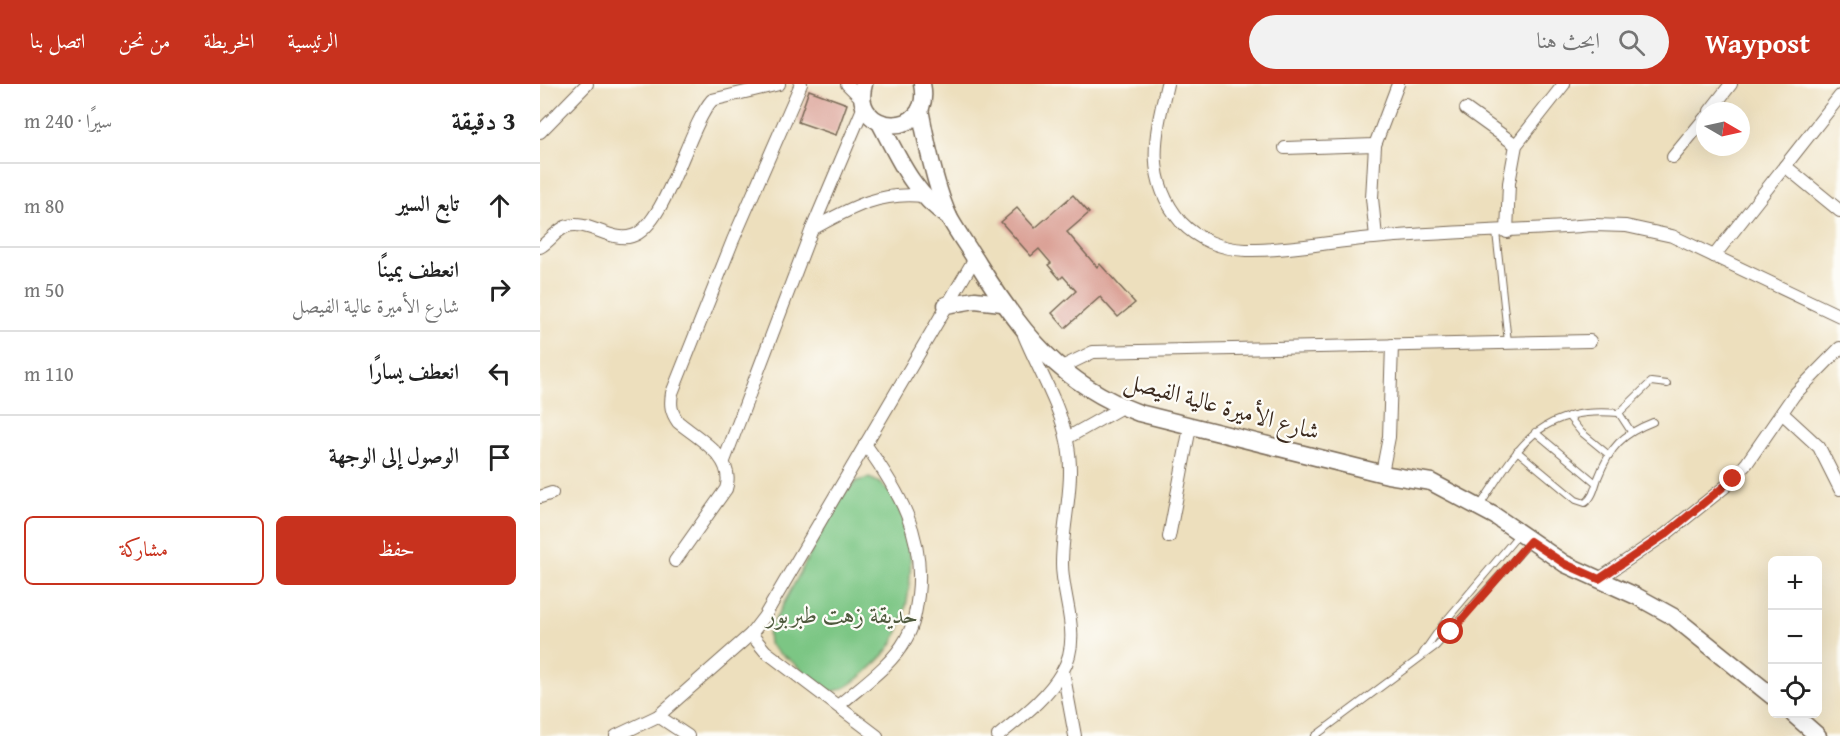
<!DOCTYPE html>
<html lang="ar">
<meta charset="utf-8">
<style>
body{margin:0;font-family:"Gentium Book Plus",Amiri,serif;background:#f2f2f2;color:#222;direction:rtl}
.controls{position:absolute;right:18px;bottom:18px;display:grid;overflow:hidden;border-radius:9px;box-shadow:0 6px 24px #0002}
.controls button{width:54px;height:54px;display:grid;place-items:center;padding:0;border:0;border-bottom:2px solid #e0e0e0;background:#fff;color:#222;font:30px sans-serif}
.compass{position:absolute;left:1156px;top:18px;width:54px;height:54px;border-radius:50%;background:#fff;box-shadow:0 6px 24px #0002;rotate:99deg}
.stop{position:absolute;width:18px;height:18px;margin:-14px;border:4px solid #c8321e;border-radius:50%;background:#fff}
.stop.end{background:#c8321e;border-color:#fff;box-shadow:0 2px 6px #0008}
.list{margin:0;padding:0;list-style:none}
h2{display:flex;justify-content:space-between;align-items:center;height:78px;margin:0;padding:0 24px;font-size:26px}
h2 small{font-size:20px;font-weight:400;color:#767676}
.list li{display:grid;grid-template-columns:39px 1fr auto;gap:18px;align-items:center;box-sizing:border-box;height:84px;padding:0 24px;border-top:2px solid #e0e0e0}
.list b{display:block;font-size:22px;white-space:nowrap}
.list p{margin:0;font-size:20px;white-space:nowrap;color:#767676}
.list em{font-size:20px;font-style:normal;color:#767676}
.actions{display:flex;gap:12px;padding:18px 24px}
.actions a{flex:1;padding:14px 0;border:2px solid #c8321e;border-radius:9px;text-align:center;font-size:21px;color:#c8321e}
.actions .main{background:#c8321e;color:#fff}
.icon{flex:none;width:33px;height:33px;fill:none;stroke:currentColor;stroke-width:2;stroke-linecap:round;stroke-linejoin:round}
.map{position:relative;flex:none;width:1300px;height:652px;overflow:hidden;direction:ltr}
header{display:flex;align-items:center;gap:36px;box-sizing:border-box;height:84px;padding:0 30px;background:#c8321e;color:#fff}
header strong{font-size:28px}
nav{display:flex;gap:33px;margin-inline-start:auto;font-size:21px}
.search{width:420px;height:54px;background:#f2f2f2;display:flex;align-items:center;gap:15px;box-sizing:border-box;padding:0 21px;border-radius:33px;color:#767676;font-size:22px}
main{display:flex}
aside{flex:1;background:#fff}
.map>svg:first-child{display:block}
.green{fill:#7cc684;stroke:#5c7851;stroke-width:1.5}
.building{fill:#dba297}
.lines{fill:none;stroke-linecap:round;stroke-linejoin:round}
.lane-casing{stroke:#796956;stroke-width:8}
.street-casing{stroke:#796956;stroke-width:14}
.secondary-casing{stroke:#796956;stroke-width:19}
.lane{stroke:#fff;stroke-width:6}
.street{stroke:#fff;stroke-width:12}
.secondary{stroke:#fff;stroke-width:16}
.route{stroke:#c8321e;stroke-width:8}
.labels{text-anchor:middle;stroke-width:4.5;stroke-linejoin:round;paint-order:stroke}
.street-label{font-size:24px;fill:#3b2a1e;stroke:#fdfcf7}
.park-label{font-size:24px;fill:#4e593d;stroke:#fdfcf7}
</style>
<header>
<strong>Waypost</strong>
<div class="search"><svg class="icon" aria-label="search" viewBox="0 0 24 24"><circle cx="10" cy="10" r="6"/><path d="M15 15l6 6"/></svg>ابحث هنا</div>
<nav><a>الرئيسية</a><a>الخريطة</a><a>من نحن</a><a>اتصل بنا</a></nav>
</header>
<main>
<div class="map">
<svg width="1300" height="652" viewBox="0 0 1300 652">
<rect width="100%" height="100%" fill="#fdfcf7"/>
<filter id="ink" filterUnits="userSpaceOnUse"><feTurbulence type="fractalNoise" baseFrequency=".0167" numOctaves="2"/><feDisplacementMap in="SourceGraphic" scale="12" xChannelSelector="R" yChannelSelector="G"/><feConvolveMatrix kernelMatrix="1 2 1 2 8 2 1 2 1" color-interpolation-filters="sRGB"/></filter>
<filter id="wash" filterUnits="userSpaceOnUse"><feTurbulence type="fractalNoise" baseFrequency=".008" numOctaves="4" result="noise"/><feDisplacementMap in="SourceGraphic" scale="24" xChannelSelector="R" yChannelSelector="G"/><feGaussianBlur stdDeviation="1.35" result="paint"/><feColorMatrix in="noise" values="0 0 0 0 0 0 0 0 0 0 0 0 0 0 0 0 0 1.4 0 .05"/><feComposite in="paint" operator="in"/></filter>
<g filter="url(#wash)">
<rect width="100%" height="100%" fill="#eddfbd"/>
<path class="green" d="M329,394C383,413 377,519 352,560C345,572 334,581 324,590C312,600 303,607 287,608L249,575L238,569L229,560L228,549L300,414L317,397Z"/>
<g id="blocks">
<g class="building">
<path d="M269,6L307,20L296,51L258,38Z"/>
<path d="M533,111L549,129L527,148L557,183L560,180L595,219L578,233L560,213L525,244L512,229L536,207L523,192L520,195L508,181L511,179L499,165L491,172L461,138L477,124L495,144Z"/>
</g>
</g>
</g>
<g filter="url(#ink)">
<use href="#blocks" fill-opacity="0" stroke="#796956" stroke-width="1.5"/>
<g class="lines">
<defs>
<g id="lane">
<path d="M956,148L968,258"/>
<path d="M1079,329L1090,346"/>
<path d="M1028,332L1041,348L1069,371"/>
<path d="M995,348L1056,399"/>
<path d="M977,367L1036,416L1045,419C1053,414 1055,403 1058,394C1070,363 1082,350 1113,338"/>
<path d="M939,423C979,363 997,322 1079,329L1111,298L1127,300"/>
<path d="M882,570L903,540L979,450"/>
<path d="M775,652L896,562L990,458"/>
</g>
<g id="street">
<path d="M307,0L323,16"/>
<path d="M627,0C615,51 604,95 641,138C658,156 682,165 706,166C749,167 792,157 834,154C907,147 980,147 1053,141L1086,142L1132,152L1300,232"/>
<path d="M926,25L976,61"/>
<path d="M1170,27L1191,0"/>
<path d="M0,48L47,0"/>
<path d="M745,64L835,61"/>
<path d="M1133,73L1165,34"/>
<path d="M1245,82L1300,127"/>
<path d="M272,145C309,125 339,107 383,112"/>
<path d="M967,148L969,99L976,61L1024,0"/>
<path d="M836,153L832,114L835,61L858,0"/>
<path d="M0,163C9,158 15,148 25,143C46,134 71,159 92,152C126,142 148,43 172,16L239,0"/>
<path d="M1174,172L1300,12"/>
<path d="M520,284L553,268L1050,257"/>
<path d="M1242,329L1279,363L1300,405"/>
<path d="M527,354L582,323"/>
<path d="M184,377L272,145L324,22"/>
<path d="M842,389L849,353L852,261"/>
<path d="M0,413L12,409"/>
<path d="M629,453L650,343"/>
<path d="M135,477L186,405C196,374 159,355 138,338C131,328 130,321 132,309L193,156L261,0"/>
<path d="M1059,495L1126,450L1186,402L1207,379L1254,311L1300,264"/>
<path d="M211,550L225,567L337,652"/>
<path d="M523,587L535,652"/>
<path d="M298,622C321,602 352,581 366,555C374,541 376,526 378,511C385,451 359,407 325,360"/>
<path d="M118,632L148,652"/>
<path d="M76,652L118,632L211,550L224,533L435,174"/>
<path d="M458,652C481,633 507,614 522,588C543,553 522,515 522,480C522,438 536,398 527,357C520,321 498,285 484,251"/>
</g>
<g id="secondary">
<path d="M324,0C309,51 394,57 382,0"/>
<path d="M380,25C386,57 396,107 410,135C419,151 430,166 439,181C482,250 521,300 599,329L848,391L891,398L955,432L1025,480L1096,512L1134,533L1232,612"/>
<path d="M340,39C359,75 374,111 409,133"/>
<path d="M406,221L435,216L462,219"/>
<path d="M1253,630L1278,652"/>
</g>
</defs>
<use href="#lane" class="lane-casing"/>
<use href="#street" class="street-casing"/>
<use href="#secondary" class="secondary-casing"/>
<use href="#lane" class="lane"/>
<use href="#street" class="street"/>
<use href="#secondary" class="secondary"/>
</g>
</g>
<g class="lines" filter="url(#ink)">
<path class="route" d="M911,548L990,457L1025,480L1059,495L1126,450L1193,395"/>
</g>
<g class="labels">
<g class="street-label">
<text transform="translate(682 322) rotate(15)" y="8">شارع الأميرة عالية الفيصل</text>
</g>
<g class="park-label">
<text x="302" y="539">حديقة زهت طبربور</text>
</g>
</g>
</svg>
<div class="controls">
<button>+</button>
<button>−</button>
<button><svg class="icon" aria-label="locate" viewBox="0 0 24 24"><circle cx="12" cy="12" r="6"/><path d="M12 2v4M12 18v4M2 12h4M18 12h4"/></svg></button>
</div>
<svg class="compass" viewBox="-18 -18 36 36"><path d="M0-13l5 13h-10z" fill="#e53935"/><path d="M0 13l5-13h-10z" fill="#767676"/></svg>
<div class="stop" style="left:911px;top:548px"></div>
<div class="stop end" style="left:1193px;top:395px"></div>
</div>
<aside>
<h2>3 دقيقة<small>سيرًا · 240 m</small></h2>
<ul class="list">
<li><svg class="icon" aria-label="ahead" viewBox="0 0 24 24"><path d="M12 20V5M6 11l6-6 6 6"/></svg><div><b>تابع السير</b></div><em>80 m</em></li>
<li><svg class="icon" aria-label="right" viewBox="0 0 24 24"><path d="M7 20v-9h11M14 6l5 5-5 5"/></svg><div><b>انعطف يمينًا</b><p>شارع الأميرة عالية الفيصل</p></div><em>50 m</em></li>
<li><svg class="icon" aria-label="left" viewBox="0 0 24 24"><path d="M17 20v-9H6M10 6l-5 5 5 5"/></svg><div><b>انعطف يسارًا</b></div><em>110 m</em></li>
<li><svg class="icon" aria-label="arrive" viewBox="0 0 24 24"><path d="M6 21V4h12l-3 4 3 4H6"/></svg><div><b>الوصول إلى الوجهة</b></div></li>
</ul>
<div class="actions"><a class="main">حفظ</a><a>مشاركة</a></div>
</aside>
</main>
